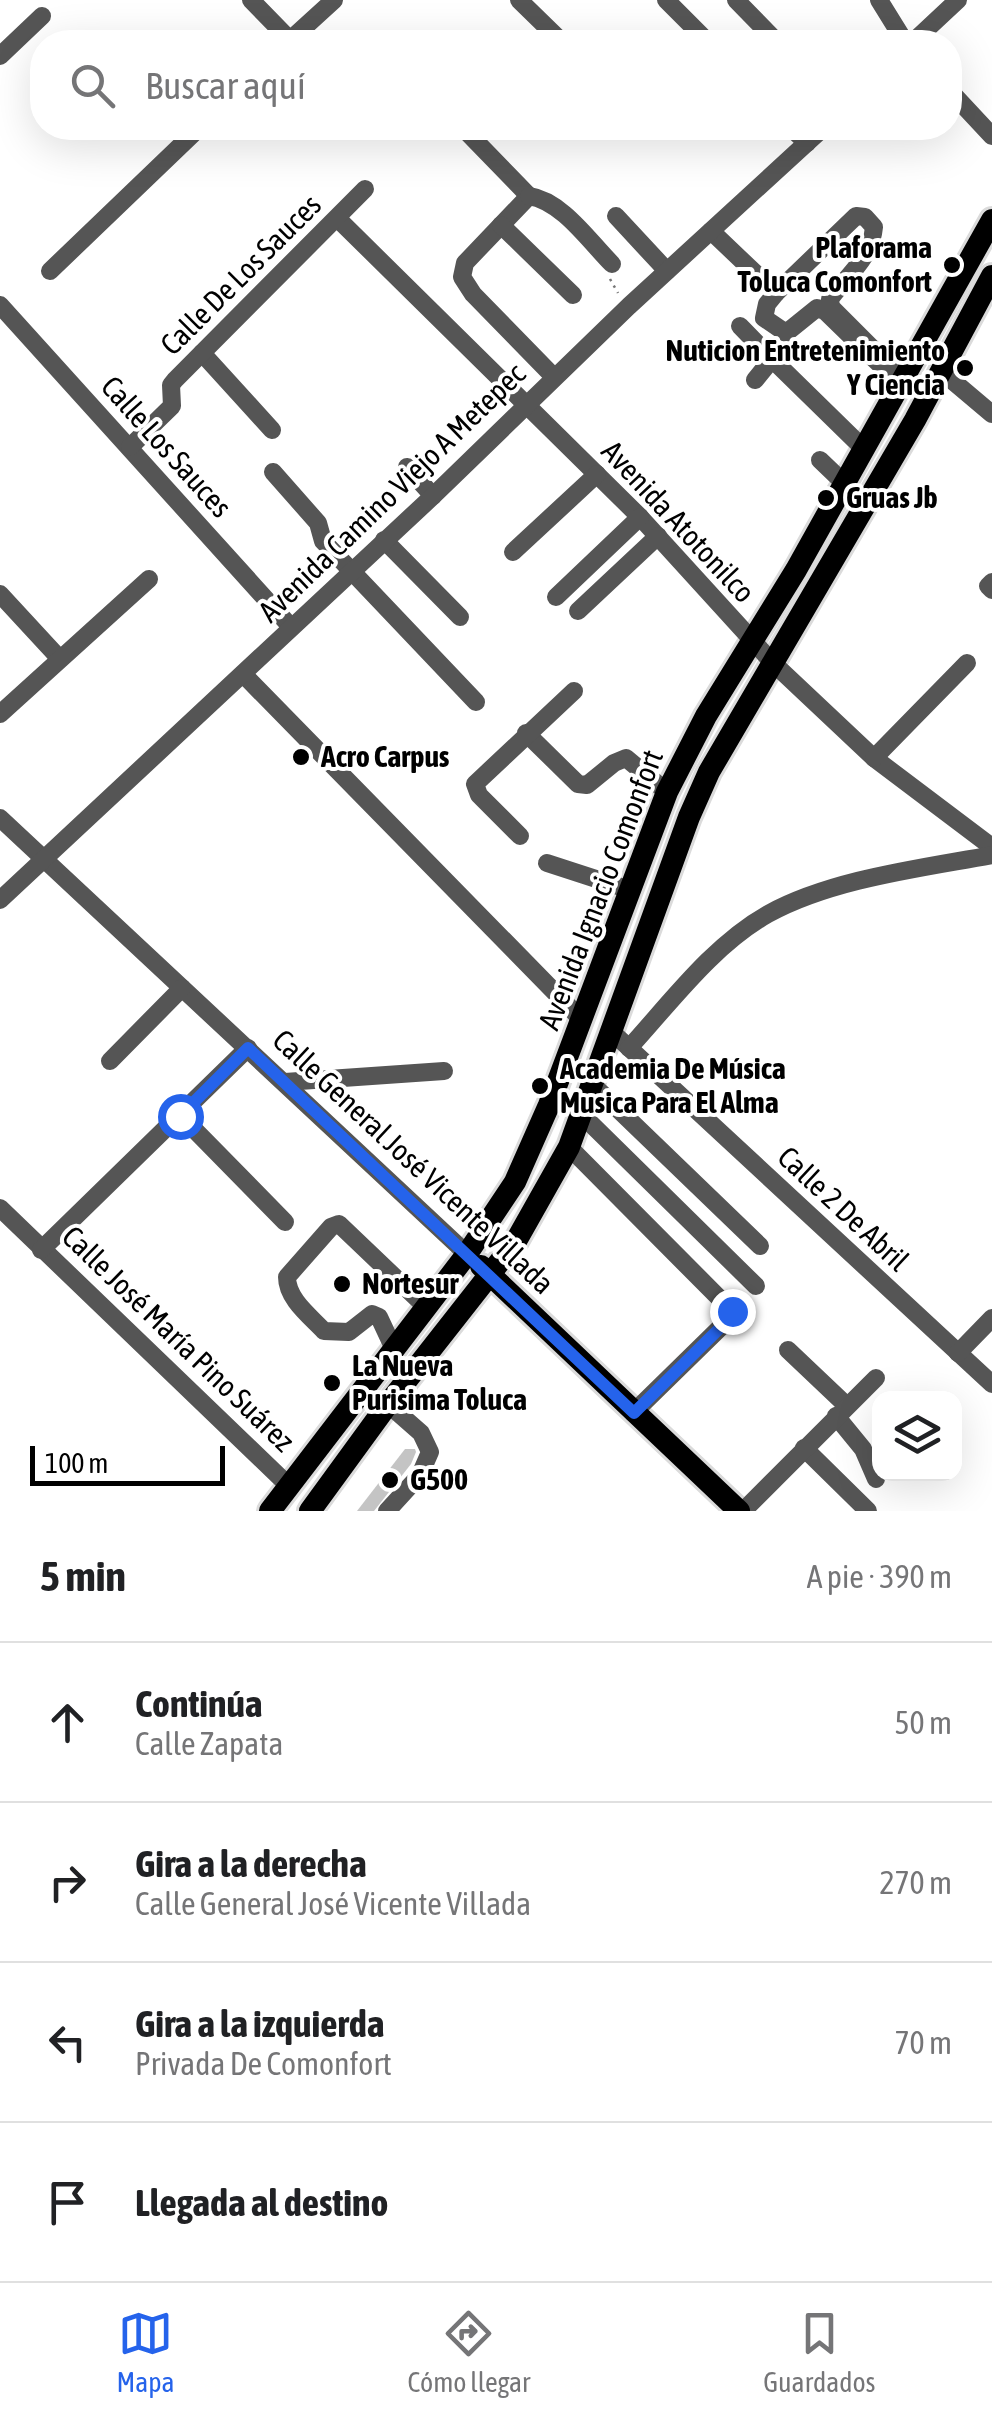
<!DOCTYPE html>
<html lang="es">
<meta charset="utf-8">
<style>
body{margin:0;font-family:"Asap Condensed",sans-serif;background:#f2f2f2;color:#202124}
.controls{position:absolute;right:30px;bottom:30px;display:grid;overflow:hidden;border-radius:20px;box-shadow:0 10px 40px #0002}
.controls button{width:90px;height:90px;display:grid;place-items:center;padding:0;border:0;border-bottom:2px solid #e0e0e0;background:#fff;color:#202124;font:50px sans-serif}
.scale{position:absolute;left:30px;bottom:25px;width:195px;box-sizing:border-box;padding-left:10px;border:5px solid #000;border-top:0;font-size:28px;line-height:35px;white-space:nowrap;color:#000;-webkit-text-stroke:8px #fff;paint-order:stroke}
.stop{position:absolute;width:30px;height:30px;margin:-22px;border:8px solid #2563eb;border-radius:50%;background:#fff}
.stop.end{background:#2563eb;border-color:#fff;box-shadow:0 2px 10px #0008}
.list{margin:0;padding:0;list-style:none}
h2{display:flex;justify-content:space-between;align-items:center;height:130px;margin:0;padding:0 40px;font-size:42px}
h2 small{font-size:32px;font-weight:400;color:#757577}
.list li{display:grid;grid-template-columns:65px 1fr auto;gap:30px;align-items:center;box-sizing:border-box;height:160px;padding:0 40px;border-top:2px solid #e0e0e0}
.list b{display:block;font-size:38px;white-space:nowrap}
.list p{margin:0;font-size:32px;white-space:nowrap;color:#757577}
.list em{font-size:32px;font-style:normal;color:#757577}
.icon{flex:none;width:55px;height:55px;fill:none;stroke:currentColor;stroke-width:2;stroke-linecap:round;stroke-linejoin:round}
.map{position:relative;flex:none;width:992px;height:1511px;overflow:hidden}
.search{position:absolute;background:#fff;box-shadow:0 10px 40px #0002;left:30px;right:30px;top:30px;height:110px;display:flex;align-items:center;gap:25px;box-sizing:border-box;padding:0 35px;border-radius:40px;color:#757577;font-size:38px}
.sheet{height:770px;background:#fff}
nav{display:flex;justify-content:space-around;align-items:center;box-sizing:border-box;height:140px;border-top:2px solid #e0e0e0;background:#fff;font-size:28px;color:#757577}
nav a{display:grid;justify-items:center;gap:5px}
nav .on{color:#2563eb}
.map>svg:first-child{display:block}
.building{fill:#c4c4c4}
.lines{fill:none;stroke-linecap:round;stroke-linejoin:round}
.major-casing{stroke:#dbdbdb;stroke-width:28}
.path{stroke:#777;stroke-width:2.5;stroke-dasharray:2.5 5;stroke-linecap:butt}
.minor{stroke:#555;stroke-width:18}
.major{stroke:#000;stroke-width:22}
.route{stroke:#2563eb;stroke-width:12}
.poi-dot{fill:#000;stroke:#fff;stroke-width:4}
.labels{text-anchor:middle;stroke-width:8;stroke-linejoin:round;paint-order:stroke}
.poi-label{font-size:30px;font-weight:bold;fill:#000;stroke:#fff;text-anchor:start}
.street-label{font-size:30px;fill:#000;stroke:#fff}
</style>
<div class="map">
<svg width="992" height="1511" viewBox="0 0 992 1511">
<rect width="100%" height="100%" fill="#fff"/>
<path class="building" d="M405,1449H415L416,1452L411,1464L374,1511H357Z"/>
<g class="lines">
<defs>
<g id="major">
<path d="M481,1266L739,1511"/>
<path d="M270,1511L467,1254L515,1182L549,1105L667,792L706,716L796,570L992,220"/>
<path d="M310,1511L388,1404L516,1241L569,1147L689,817L709,772L915,420L992,276"/>
</g>
</defs>
<use href="#major" class="major-casing"/>
<path class="path" d="M610,279L618,293"/>
<g class="minor">
<path d="M251,0L290,40"/>
<path d="M519,0L562,42"/>
<path d="M666,0L708,42"/>
<path d="M736,0L777,42"/>
<path d="M879,0L905,42"/>
<path d="M288,42L334,0"/>
<path d="M913,42L958,0"/>
<path d="M0,56L42,16"/>
<path d="M950,91L992,136"/>
<path d="M463,128L529,196"/>
<path d="M791,128L807,143"/>
<path d="M529,196L465,263L462,277L473,294L554,377"/>
<path d="M529,196C562,201 589,241 612,264"/>
<path d="M616,216L667,271"/>
<path d="M338,219L640,517L772,662L874,758L992,847"/>
<path d="M501,225L573,295"/>
<path d="M711,231L776,293"/>
<path d="M50,271L199,128"/>
<path d="M0,305L291,627"/>
<path d="M740,326L772,359"/>
<path d="M202,353L272,430"/>
<path d="M941,371L992,414"/>
<path d="M755,380L772,359L864,449"/>
<path d="M900,384L825,311L817,308L786,333L764,318L767,304L776,293L856,216L865,217L874,227C871,259 848,274 830,299L831,307L890,366L904,375"/>
<path d="M130,447L172,406L171,385L175,380L365,189"/>
<path d="M820,460L845,484"/>
<path d="M407,467L433,496"/>
<path d="M273,472L318,523L323,541L476,702"/>
<path d="M384,540L460,617"/>
<path d="M513,552L597,474"/>
<path d="M992,582L988,586L992,590"/>
<path d="M0,594L60,659"/>
<path d="M556,597L640,517"/>
<path d="M578,611L658,536"/>
<path d="M243,674L582,1020"/>
<path d="M0,714L149,579"/>
<path d="M526,733L578,784L587,785L614,763L626,758L667,792"/>
<path d="M874,758L967,663"/>
<path d="M0,818L467,1254"/>
<path d="M520,836L479,795L475,784L574,691"/>
<path d="M547,863L630,890"/>
<path d="M0,900L433,496L629,306L823,128"/>
<path d="M613,1033L992,1384"/>
<path d="M629,1048C671,1002 713,945 768,914C831,879 922,868 992,855"/>
<path d="M110,1061L182,988"/>
<path d="M285,1082L444,1071"/>
<path d="M593,1085L760,1246"/>
<path d="M581,1114L756,1286"/>
<path d="M180,1115L285,1222"/>
<path d="M569,1147L732,1311L728,1320L633,1413"/>
<path d="M0,1208L289,1486"/>
<path d="M41,1250L248,1048"/>
<path d="M393,1347L379,1317L372,1314L349,1332L324,1331C310,1316 287,1299 287,1277L331,1227L339,1224L425,1306"/>
<path d="M788,1350L846,1405"/>
<path d="M958,1353L992,1318"/>
<path d="M836,1416L863,1449L876,1479"/>
<path d="M804,1448L868,1511"/>
<path d="M387,1511L420,1475L430,1452L421,1433L388,1404"/>
<path d="M743,1511L876,1378"/>
</g>
<use href="#major" class="major"/>
</g>
<g class="lines">
<path class="route" d="M180,1116L248,1048L634,1413L728,1320L732,1311"/>
</g>
<g class="poi-dot">
<circle cx="952" cy="265" r="10"/>
<circle cx="965" cy="368" r="10"/>
<circle cx="826" cy="498" r="10"/>
<circle cx="301" cy="757" r="10"/>
<circle cx="540" cy="1086" r="10"/>
<circle cx="342" cy="1284" r="10"/>
<circle cx="332" cy="1383" r="10"/>
<circle cx="390" cy="1480" r="10"/>
</g>
<g class="labels">
<g class="poi-label">
<text x="932" y="258" text-anchor="end">Plaforama<tspan x="932" dy="34">Toluca Comonfort</tspan></text>
<text x="945" y="361" text-anchor="end">Nuticion Entretenimiento<tspan x="945" dy="34">Y Ciencia</tspan></text>
<text x="846" y="508">Gruas Jb</text>
<text x="321" y="767">Acro Carpus</text>
<text x="560" y="1079">Academia De Música<tspan x="560" dy="34">Musica Para El Alma</tspan></text>
<text x="362" y="1294">Nortesur</text>
<text x="352" y="1376">La Nueva<tspan x="352" dy="34">Purisima Toluca</tspan></text>
<text x="410" y="1490">G500</text>
</g>
<g class="street-label">
<text transform="translate(241 275) rotate(-45)" y="10">Calle De Los Sauces</text>
<text transform="translate(166 447) rotate(48)" y="10">Calle Los Sauces</text>
<text transform="translate(392 493) rotate(-44)" y="10">Avenida Camino Viejo A Metepec</text>
<text transform="translate(678 522) rotate(47)" y="10">Avenida Atotonilco</text>
<text transform="translate(601 890) rotate(-69)" y="10">Avenida Ignacio Comonfort</text>
<text transform="translate(413 1162) rotate(43)" y="10">Calle General José Vicente Villada</text>
<text transform="translate(843 1209) rotate(43)" y="10">Calle 2 De Abril</text>
<text transform="translate(178 1339) rotate(44)" y="10">Calle José María Pino Suárez</text>
</g>
</g>
</svg>
<div class="controls">
<button><svg class="icon" aria-label="layers" viewBox="0 0 24 24"><path d="M12 4l9 5-9 5-9-5zM3 14l9 5 9-5"/></svg></button>
</div>
<div class="scale">100 m</div>
<div class="stop" style="left:180px;top:1116px"></div>
<div class="stop end" style="left:732px;top:1311px"></div>
<div class="search"><svg class="icon" aria-label="search" viewBox="0 0 24 24"><circle cx="10" cy="10" r="6"/><path d="M15 15l6 6"/></svg>Buscar aquí</div>
</div>
<section class="sheet">
<h2>5 min<small>A pie · 390 m</small></h2>
<ul class="list">
<li><svg class="icon" aria-label="ahead" viewBox="0 0 24 24"><path d="M12 20V5M6 11l6-6 6 6"/></svg><div><b>Continúa</b><p>Calle Zapata</p></div><em>50 m</em></li>
<li><svg class="icon" aria-label="right" viewBox="0 0 24 24"><path d="M7 20v-9h11M14 6l5 5-5 5"/></svg><div><b>Gira a la derecha</b><p>Calle General José Vicente Villada</p></div><em>270 m</em></li>
<li><svg class="icon" aria-label="left" viewBox="0 0 24 24"><path d="M17 20v-9H6M10 6l-5 5 5 5"/></svg><div><b>Gira a la izquierda</b><p>Privada De Comonfort</p></div><em>70 m</em></li>
<li><svg class="icon" aria-label="arrive" viewBox="0 0 24 24"><path d="M6 21V4h12l-3 4 3 4H6"/></svg><div><b>Llegada al destino</b></div></li>
</ul>
</section>
<nav>
<a class="on"><svg class="icon" aria-label="map" viewBox="0 0 24 24"><path d="M3 6l6-2 6 2 6-2v14l-6 2-6-2-6 2zM9 4v14M15 6v14"/></svg>Mapa</a>
<a><svg class="icon" aria-label="directions" viewBox="0 0 24 24"><path d="M12 3l9 9-9 9-9-9zM9 14v-3h6M13 9l2 2-2 2"/></svg>Cómo llegar</a>
<a><svg class="icon" aria-label="saved" viewBox="0 0 24 24"><path d="M7 4h10v16l-5-4-5 4z"/></svg>Guardados</a>
</nav>
